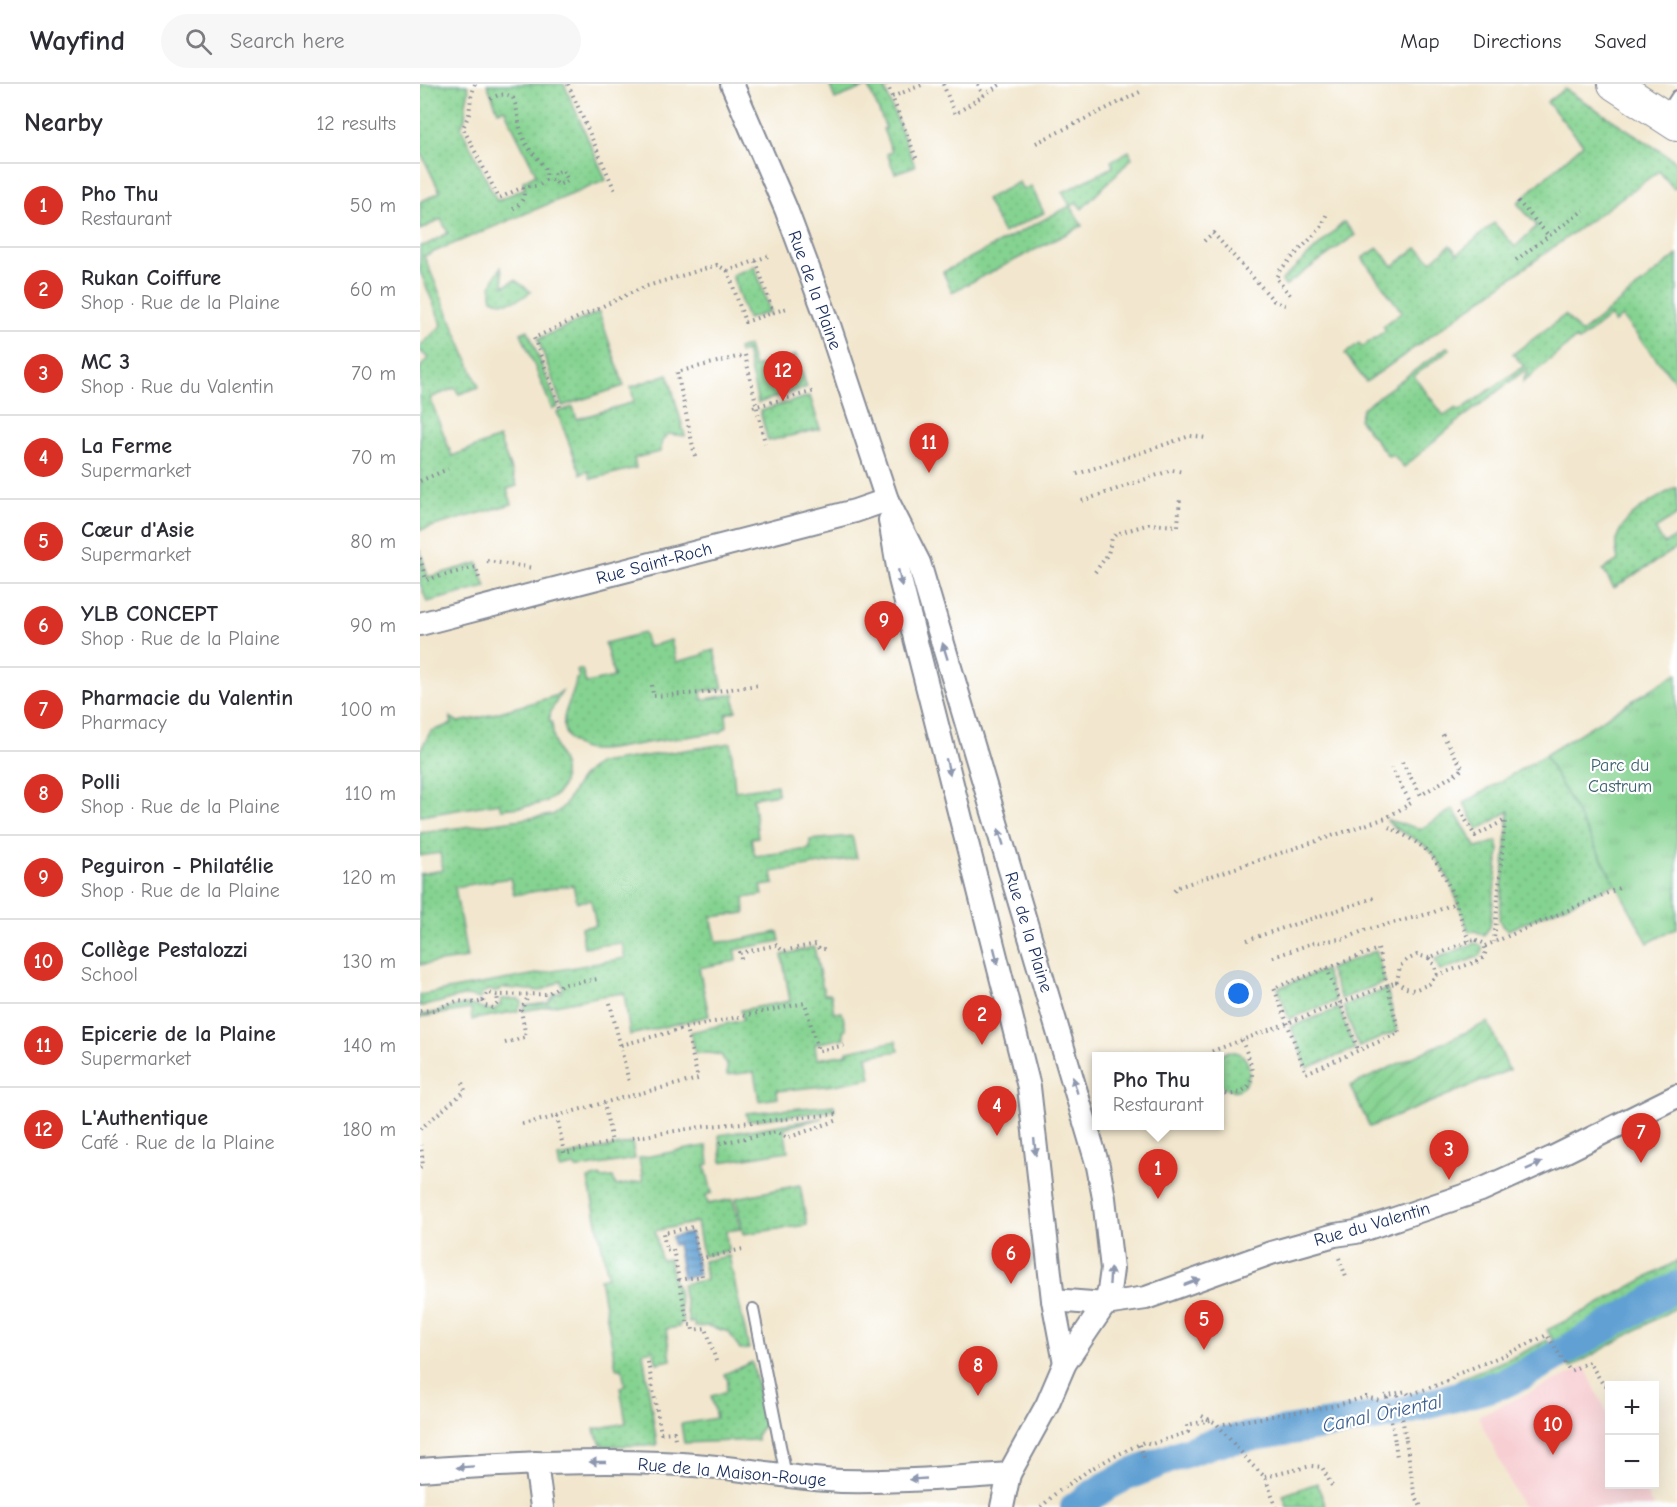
<!DOCTYPE html>
<meta charset="utf-8">
<style>
body{margin:0;font-family:"Comic Neue",sans-serif;background:#f7f7f7;color:#2b2b33}
.controls{position:absolute;right:18px;bottom:18px;display:grid;overflow:hidden;border-radius:0px;box-shadow:0 6px 24px #0002}
.controls button{width:54px;height:54px;display:grid;place-items:center;padding:0;border:0;border-bottom:2px solid #e1e1e2;background:#fff;color:#2b2b33;font:30px sans-serif}
.you{position:absolute;left:819px;top:910px;width:21px;height:21px;margin:-15px;border:4px solid #fff;border-radius:50%;background:#1a73e8;box-shadow:0 0 0 9px #1a73e833}
.badge{display:grid;place-items:center;width:39px;height:39px;border-radius:50%;background:#d93025;color:#fff;font-size:20px;font-weight:700}
.pin{position:absolute;translate:-50% -50px;filter:drop-shadow(0 2px 3px #0008)}
.pin::after{content:'';position:absolute;top:32px;width:21px;height:18px;background:inherit;clip-path:polygon(0 0,100% 0,50% 100%)}
.popup{position:absolute;left:672px;top:968px;width:132px;height:78px;box-sizing:border-box;display:grid;place-content:center;border-radius:0px;background:#fff;filter:drop-shadow(0 2px 4px #0005);font-size:20px;white-space:nowrap;color:#7c7c81}
.popup b{font-size:22px;color:#2b2b33}
.popup::after{content:'';position:absolute;left:50%;top:100%;margin-left:-12px;border:12px solid transparent;border-top-color:#fff}
.list{margin:0;padding:0;list-style:none}
h2{display:flex;justify-content:space-between;align-items:center;height:78px;margin:0;padding:0 24px;font-size:26px}
h2 small{font-size:20px;font-weight:400;color:#7c7c81}
.list li{display:grid;grid-template-columns:39px 1fr auto;gap:18px;align-items:center;box-sizing:border-box;height:84px;padding:0 24px;border-top:2px solid #e1e1e2}
.list b{display:block;font-size:22px;white-space:nowrap}
.list p{margin:0;font-size:20px;white-space:nowrap;color:#7c7c81}
.list em{font-size:20px;font-style:normal;color:#7c7c81}
.icon{flex:none;width:33px;height:33px;fill:none;stroke:currentColor;stroke-width:2;stroke-linecap:round;stroke-linejoin:round}
.map{position:relative;flex:none;width:1257px;height:1423px;overflow:hidden}
header{display:flex;align-items:center;gap:36px;box-sizing:border-box;height:84px;padding:0 30px;background:#fff;border-bottom:2px solid #e1e1e2}
header strong{font-size:28px}
nav{display:flex;gap:33px;margin-inline-start:auto;font-size:21px}
.search{width:420px;height:54px;background:#f7f7f7;display:flex;align-items:center;gap:15px;box-sizing:border-box;padding:0 21px;border-radius:33px;color:#7c7c81;font-size:22px}
main{display:flex}
aside{flex:1;background:#fff}
.map>svg:first-child{display:block}
.built{fill:#f7cfd3}
.grass{fill:url(#grass-dots);stroke:#508178;stroke-width:1.5}
.park{fill:url(#park-tufts);stroke:#508178;stroke-width:1.5}
.garden{fill:url(#garden-furrows);stroke:#508178;stroke-width:1.5}
.water{fill:url(#water-rules);stroke:#3e6898;stroke-width:1.5}
.lines{fill:none;stroke-linecap:round;stroke-linejoin:round}
.canal{stroke:#60a0d3;stroke-width:30}
.lane-casing{stroke:#868b96;stroke-width:14}
.street-casing{stroke:#868b96;stroke-width:26}
.secondary-casing{stroke:#868b96;stroke-width:34}
.path{stroke:#868b96;stroke-width:4;stroke-dasharray:1.5 4.5;stroke-linecap:butt}
.lane{stroke:#fff;stroke-width:10}
.street{stroke:#fff;stroke-width:22}
.secondary{stroke:#fff;stroke-width:32}
.path-bridge{stroke:#868b96;stroke-width:4;stroke-dasharray:1.5 4.5;stroke-linecap:butt}
.oneway{fill:#8d97ae}
.labels{text-anchor:middle;stroke-width:4.5;stroke-linejoin:round;paint-order:stroke}
.street-label{font-size:18px;fill:#1b2f5e;stroke:#fff}
.park-label{font-size:18px;fill:#3b606d;stroke:#fff}
.water-label{font-size:20px;font-style:italic;fill:#375c8d;stroke:#fff}
</style>
<header>
<strong>Wayfind</strong>
<div class="search"><svg class="icon" aria-label="search" viewBox="0 0 24 24"><circle cx="10" cy="10" r="6"/><path d="M15 15l6 6"/></svg>Search here</div>
<nav><a>Map</a><a>Directions</a><a>Saved</a></nav>
</header>
<main>
<aside>
<h2>Nearby<small>12 results</small></h2>
<ul class="list">
<li><span class="badge">1</span><div><b>Pho Thu</b><p>Restaurant</p></div><em>50 m</em></li>
<li><span class="badge">2</span><div><b>Rukan Coiffure</b><p>Shop · Rue de la Plaine</p></div><em>60 m</em></li>
<li><span class="badge">3</span><div><b>MC 3</b><p>Shop · Rue du Valentin</p></div><em>70 m</em></li>
<li><span class="badge">4</span><div><b>La Ferme</b><p>Supermarket</p></div><em>70 m</em></li>
<li><span class="badge">5</span><div><b>Cœur d'Asie</b><p>Supermarket</p></div><em>80 m</em></li>
<li><span class="badge">6</span><div><b>YLB CONCEPT</b><p>Shop · Rue de la Plaine</p></div><em>90 m</em></li>
<li><span class="badge">7</span><div><b>Pharmacie du Valentin</b><p>Pharmacy</p></div><em>100 m</em></li>
<li><span class="badge">8</span><div><b>Polli</b><p>Shop · Rue de la Plaine</p></div><em>110 m</em></li>
<li><span class="badge">9</span><div><b>Peguiron - Philatélie</b><p>Shop · Rue de la Plaine</p></div><em>120 m</em></li>
<li><span class="badge">10</span><div><b>Collège Pestalozzi</b><p>School</p></div><em>130 m</em></li>
<li><span class="badge">11</span><div><b>Epicerie de la Plaine</b><p>Supermarket</p></div><em>140 m</em></li>
<li><span class="badge">12</span><div><b>L'Authentique</b><p>Café · Rue de la Plaine</p></div><em>180 m</em></li>
</ul>
</aside>
<div class="map">
<svg width="1257" height="1423" viewBox="0 0 1257 1423">
<defs>
<pattern id="grass-dots" width="8" height="8" patternUnits="userSpaceOnUse" patternTransform="scale(1.5)"><rect width="8" height="8" fill="#85d391"/><path d="M2 2h.1M6 6h.1" fill="none" stroke="#72b57f" stroke-width="1.8" stroke-linecap="round"/></pattern>
<pattern id="park-tufts" width="24" height="20" patternUnits="userSpaceOnUse" patternTransform="scale(1.5)"><rect width="24" height="20" fill="#85d391"/><path d="M3 7l-1-3M5 7V3M7 7l1-3M15 17l-1-3M17 17v-4M19 17l1-3" fill="none" stroke="#72b57f"/></pattern>
<pattern id="garden-furrows" width="10" height="10" patternUnits="userSpaceOnUse" patternTransform="scale(1.5)"><rect width="10" height="10" fill="#85d391"/><path d="M-1 1l2-2M0 10L10 0M9 11l2-2" fill="none" stroke="#72b57f"/></pattern>
<pattern id="water-rules" width="6" height="5" patternUnits="userSpaceOnUse" patternTransform="scale(1.5)"><rect width="6" height="5" fill="#60a0d3"/><path d="M0 2.5h6" fill="none" stroke="#4e83ae"/></pattern>
</defs>
<rect width="100%" height="100%" fill="#fff"/>
<filter id="ink" filterUnits="userSpaceOnUse"><feTurbulence type="fractalNoise" baseFrequency=".0167" numOctaves="2"/><feDisplacementMap in="SourceGraphic" scale="12" xChannelSelector="R" yChannelSelector="G"/><feConvolveMatrix kernelMatrix="1 2 1 2 8 2 1 2 1" color-interpolation-filters="sRGB"/></filter>
<filter id="wash" filterUnits="userSpaceOnUse"><feTurbulence type="fractalNoise" baseFrequency=".008" numOctaves="4" result="noise"/><feDisplacementMap in="SourceGraphic" scale="24" xChannelSelector="R" yChannelSelector="G"/><feGaussianBlur stdDeviation="1.35" result="paint"/><feColorMatrix in="noise" values="0 0 0 0 0 0 0 0 0 0 0 0 0 0 0 0 0 1.4 0 .05"/><feComposite in="paint" operator="in"/></filter>
<g filter="url(#wash)">
<rect width="100%" height="100%" fill="#f2e7ce"/>
<path class="built" d="M1165,1283L1189,1334L1190,1400L1222,1401L1233,1423H1102L1058,1332Z"/>
<g class="grass">
<path d="M0,0H47C51,8 47,11 46,19C45,31 47,32 41,43L77,117L105,104L103,97L116,90L84,25L78,27L67,0H144L186,96L4,172L59,303L39,310L35,304L10,314L32,372L79,354L97,402L87,405L92,420L0,446V284L8,274L0,267V262L22,241L0,187V162L6,161L28,149L21,135L0,146V118L20,108L0,67Z"/>
<path d="M409,0H463L495,82L475,89L467,70L472,68L463,45L466,44L448,2L415,15Z"/>
<path d="M1145,5L1257,78V104L1254,105L1239,87C1141,157 1044,229 946,298L925,270L939,259L942,263L966,246L963,242L982,228L942,174L958,164L973,182L997,164L1012,177L1030,161L1038,170L1074,139L1095,163L1117,142L1097,119L1163,60L1127,18Z"/>
<path d="M709,67L712,74L662,125L657,119L651,122L662,142L532,208L523,188L650,122L643,108L693,83L691,77Z"/>
<path d="M599,98L603,106L611,102L624,129L583,149L566,115Z"/>
<path d="M924,138L935,151L865,202L862,197L863,195Z"/>
<path d="M1257,171V300L1202,233L1194,239L1190,232L1159,257L1155,255L1103,298L1108,284L1036,339L984,383L973,371L968,372L939,335L943,324L1027,263L1030,265L994,292L1024,332L1036,324L1039,327L1104,282L1093,270L1145,231L1161,249Z"/>
<path d="M335,182L350,228L327,235L312,191Z"/>
<path d="M81,183L84,202L95,196L111,208C100,216 85,222 72,215C68,202 74,194 81,183Z"/>
<path d="M179,228L204,302L142,322L118,255Z"/>
<path d="M108,246L138,323L132,325L101,249Z"/>
<path d="M328,262L334,283L376,271L387,303L338,319L326,267L319,269L318,265Z"/>
<path d="M248,290L265,352L248,350L242,357L240,368L214,374L216,384L171,395L168,387L161,390L137,328L153,323L157,335L214,318L211,303Z"/>
<path d="M390,312L400,345L348,357L340,327Z"/>
<path d="M1254,404H1257V431L1235,445L1244,460L1257,452V464L1194,504L1183,486L1198,476C1197,470 1195,462 1196,457C1202,430 1234,417 1254,404Z"/>
<path d="M0,466L8,493L58,479L66,503L7,518L0,499Z"/>
<path d="M224,549L228,563L251,556L256,578L283,571V569L294,566L303,605L281,607L282,616L314,610L316,627L306,630L307,642L301,648C272,652 244,656 215,661C200,663 184,667 169,666C159,665 148,658 145,648C139,628 155,614 156,595L159,594L157,586L162,585L166,599L194,593L185,559Z"/>
<path d="M143,606L131,627L129,637L132,638C133,648 133,657 137,666C139,672 143,678 144,684C148,723 108,722 81,725L79,719L0,732V666L11,647L32,640L30,633L38,638L59,634L135,612Z"/>
<path d="M311,659L315,707L357,701L358,710L333,714L338,753L331,754L335,772L390,765V756L432,752L437,774L352,788L354,800L341,802L343,811L324,814L325,829L291,833L297,858L313,857L358,848L360,857L315,866L316,877L279,884L289,932L210,951L204,909L181,912L105,927L104,924L105,922L128,919L135,910L141,908L143,904L141,897L121,907L85,904L76,907L68,906L62,910L60,915C39,906 21,922 0,922V911L205,874L202,859L164,863L161,844L176,841L171,816L157,818L153,801L94,811L90,794L35,803L47,874L0,881V790L23,786L20,769L0,772V749L132,731C146,725 151,708 160,696C165,689 171,684 179,679Z"/>
<path d="M1125,671L1196,800L1088,846L1083,843L1079,836L1089,727L1058,746L1044,719Z"/>
<path d="M1033,725L1057,764L1077,757L1079,767L1070,843L1064,851L1055,847L1049,848C1037,819 1030,788 1009,765C998,754 972,746 967,736L1001,745Z"/>
<path d="M1055,859C1062,860 1065,866 1060,872L1020,887L1015,875Z"/>
<path d="M394,863L404,910H411L414,929L422,928L426,946L423,947L424,954L395,960L397,975L427,970V967L476,957L479,967L447,972L451,994L414,1001L357,1007L358,1014L339,1017L334,988L307,991V981L301,971L289,969H275L271,948L323,936L321,926L370,917L362,871Z"/>
<path d="M956,867L965,898L921,915L909,885Z"/>
<path d="M905,886L916,917L869,935L858,904Z"/>
<path d="M967,905L977,947L939,963L923,922Z"/>
<path d="M81,915H98L102,918L98,927L55,935L52,936L51,925L0,933V931C6,930 13,929 19,927C29,924 36,921 47,921C59,921 65,927 74,926L80,921Z"/>
<path d="M919,924L935,965L887,984L871,943Z"/>
<path d="M809,967C814,968 820,968 823,972C839,989 822,1019 800,1001L799,972Z"/>
<path d="M414,1021L415,1026L328,1037L326,1029Z"/>
<path d="M402,1034L364,1044L368,1067L302,1078L299,1051Z"/>
<path d="M212,1059L215,1075L156,1085L155,1082L140,1085L138,1073Z"/>
<path d="M284,1062H287L289,1080L285,1081L292,1109L286,1111L288,1120L313,1115L320,1145L306,1147L308,1167L283,1172L277,1138L235,1147L241,1176L249,1175L254,1201H257L263,1239L259,1240V1243L246,1245L251,1276L237,1279L233,1266L223,1268L237,1361L182,1362L174,1345L206,1339L200,1303L205,1302L202,1284H196L180,1194L188,1192L168,1095L180,1092L181,1094L193,1093L196,1102L223,1097L219,1074Z"/>
<path d="M380,1101L387,1141L323,1150L316,1114Z"/>
<path d="M309,1172L329,1265L320,1266L309,1248L288,1242L275,1243L274,1238L269,1239L262,1200L286,1196L283,1177Z"/>
<path d="M1257,1177V1189L1135,1260L1127,1246L1175,1222Z"/>
<path d="M1257,1210V1223L1150,1284L1145,1274Z"/>
<path d="M1127,1256L1131,1263L1083,1289L1012,1315L1016,1305L1037,1299L1039,1295L1100,1270Z"/>
<path d="M332,1278L347,1342L341,1344L337,1350V1356L264,1359L261,1340L296,1334L291,1312L306,1308L308,1297L304,1290Z"/>
<path d="M897,1399L906,1423H867L863,1411Z"/>
</g>
<path class="park" d="M1257,589V844L1228,859L1125,671Z"/>
<path class="garden" d="M1068,938L1089,986L950,1043L930,1002Z"/>
<path class="water" d="M271,1149L279,1191L263,1194L257,1160L253,1161L252,1153Z"/>
<g class="lines">
<path class="canal" d="M655,1423L683,1404L706,1392L756,1372L796,1358L973,1330L1082,1300L1102,1291L1143,1268L1257,1202"/>
</g>
</g>
<g filter="url(#ink)">
<g class="lines">
<defs>
<g id="lane">
<path d="M1246,29L1257,12"/>
<path d="M333,1225L366,1392"/>
</g>
<g id="street">
<path d="M312,0L366,125L406,232L467,416L499,479L678,1082L684,1114L692,1185L689,1207L685,1220L645,1279L627,1321L589,1390L582,1423"/>
<path d="M470,436L480,495L609,1003L633,1216L645,1279"/>
<path d="M0,540L435,427L467,416"/>
<path d="M633,1216L685,1220L726,1214L851,1169L915,1151L936,1148L1061,1106L1134,1073L1257,1012"/>
<path d="M116,1379L122,1423"/>
<path d="M0,1386C80,1380 160,1376 240,1379C270,1380 301,1383 331,1387C361,1391 391,1396 421,1397C477,1398 533,1394 589,1390"/>
</g>
<path id="secondary" d="M1194,0L1257,41"/>
</defs>
<use href="#lane" class="lane-casing"/>
<use href="#street" class="street-casing"/>
<use href="#secondary" class="secondary-casing"/>
<g class="path">
<path d="M55,0L51,13L49,30L43,44L79,114C87,111 97,105 105,103C112,101 117,104 123,98C134,87 114,72 108,63C97,45 100,30 93,14C84,7 75,12 67,17"/>
<path d="M148,0L195,107"/>
<path d="M467,0L497,76"/>
<path d="M523,0L535,30L581,0"/>
<path d="M558,0L563,12"/>
<path d="M472,13L504,0"/>
<path d="M616,59L720,8"/>
<path d="M125,96H134L138,101L148,97L143,86L134,89V96"/>
<path d="M1098,117L1129,152"/>
<path d="M93,125C101,120 106,113 103,104"/>
<path d="M784,157L793,149L854,217L865,221"/>
<path d="M348,172L308,187L325,238L367,224"/>
<path d="M1096,176L1164,126"/>
<path d="M336,177L353,229"/>
<path d="M870,211L856,194L860,186L901,144L908,127"/>
<path d="M140,323L114,254L224,203L297,181L308,187"/>
<path d="M333,323L395,307"/>
<path d="M275,372L257,288L325,271L345,359"/>
<path d="M657,390L770,352L787,354"/>
<path d="M0,397L28,385"/>
<path d="M662,417L752,386L764,388"/>
<path d="M0,474L6,496L56,483L60,498"/>
<path d="M67,477L114,484"/>
<path d="M675,488L688,470L692,454L696,450L729,440L758,442L760,412"/>
<path d="M232,601L233,612L281,609L339,601"/>
<path d="M982,678L1001,711L1043,685L1021,648"/>
<path d="M1040,726L1055,752L1085,736L1074,858"/>
<path d="M969,743C981,749 994,756 1005,765C1028,786 1038,828 1049,857"/>
<path d="M754,807L758,803L966,734L991,719L971,684"/>
<path d="M827,856L957,813"/>
<path d="M1056,856L1063,859L1066,866L1064,873L1059,877L1017,891L1009,900L994,906L986,904L977,898L980,882L987,876L997,871L1009,874L1049,857Z"/>
<path d="M1065,862L1199,804"/>
<path d="M958,865L979,949L886,989L854,904Z"/>
<path d="M853,873L893,859L927,854L945,846L1012,829L1035,819"/>
<path d="M1009,874L1015,882L1017,891"/>
<path d="M321,875L320,869L356,861L363,867L396,860L399,865H407"/>
<path d="M907,884L938,966"/>
<path d="M63,917L66,910L69,909L77,911L127,910L141,901L178,895"/>
<path d="M63,917L65,922L73,924L78,919L77,911"/>
<path d="M190,919L209,998"/>
<path d="M0,927L13,926L37,917L56,919L63,917"/>
<path d="M85,959L106,953L101,926L109,911"/>
<path d="M201,961L266,944L385,919L398,967L425,961"/>
<path d="M790,972V968L977,898"/>
<path d="M800,1008C808,1011 814,1011 822,1007C842,997 827,971 822,956"/>
<path d="M800,1023V1025"/>
<path d="M137,1032L144,1069L192,1058L184,1019"/>
<path d="M102,1040L126,1035L201,1014L278,995L266,944"/>
<path d="M0,1045L45,1007L43,998"/>
<path d="M212,1054L280,1043L417,1030"/>
<path d="M300,1059L357,1048L367,1054L418,1036"/>
<path d="M0,1083L3,1082L1,1061"/>
<path d="M919,1174L926,1193"/>
<path d="M259,1196L253,1165L246,1166L243,1149L273,1143L279,1175"/>
<path d="M296,1277L286,1244L273,1246L272,1241H268L259,1196L282,1192L279,1175L323,1165"/>
<path d="M228,1278L241,1349L254,1348L255,1355"/>
<path d="M1201,1302L1206,1300"/>
<path d="M965,1312L986,1307L989,1311L1031,1296L1035,1291L1094,1267L1127,1251L1150,1287L1169,1278L1183,1300L1190,1303"/>
<path d="M782,1332L796,1339L831,1380L845,1393L856,1423"/>
<path d="M804,1340L914,1322L946,1313L961,1317"/>
<path d="M986,1356L994,1408L1001,1423"/>
<path d="M975,1358L977,1373"/>
<path d="M719,1361L726,1378"/>
<path d="M845,1393L891,1382L902,1383L912,1402"/>
<path d="M621,1423L635,1410L669,1386L689,1375L724,1358L732,1360L768,1348L767,1341L791,1336"/>
</g>
<use href="#lane" class="lane"/>
<use href="#street" class="street"/>
<use href="#secondary" class="secondary"/>
<g class="path-bridge">
<path d="M978,1311L986,1356"/>
<path d="M967,1313L975,1358"/>
</g>
</g>
<defs><path id="oneway-solid" d="M-6-.8H1V-3.2L6.5 0L1 3.2V.8H-6Z" transform="scale(1.5)"/></defs>
<g class="oneway">
<use href="#oneway-solid" transform="translate(480 494) rotate(78)"/>
<use href="#oneway-solid" transform="translate(525 567) rotate(-107)"/>
<use href="#oneway-solid" transform="translate(528 683) rotate(76)"/>
<use href="#oneway-solid" transform="translate(581 753) rotate(-107)"/>
<use href="#oneway-solid" transform="translate(576 872) rotate(76)"/>
<use href="#oneway-solid" transform="translate(655 1001) rotate(-106)"/>
<use href="#oneway-solid" transform="translate(615 1063) rotate(84)"/>
<use href="#oneway-solid" transform="translate(1114 1082) rotate(-24)"/>
<use href="#oneway-solid" transform="translate(690 1192) rotate(-86)"/>
<use href="#oneway-solid" transform="translate(772 1198) rotate(-21)"/>
<use href="#oneway-solid" transform="translate(178 1378) rotate(-180)"/>
<use href="#oneway-solid" transform="translate(45 1383) rotate(176)"/>
<use href="#oneway-solid" transform="translate(498 1395) rotate(177)"/>
</g>
</g>
<g class="labels">
<g class="street-label">
<text transform="translate(395 206) rotate(70)" y="6">Rue de la Plaine</text>
<text transform="translate(234 479) rotate(-15)" y="6">Rue Saint-Roch</text>
<text transform="translate(609 848) rotate(73)" y="6">Rue de la Plaine</text>
<text transform="translate(952 1140) rotate(-16)" y="6">Rue du Valentin</text>
<text transform="translate(312 1388) rotate(5)" y="6">Rue de la Maison-Rouge</text>
</g>
<g class="park-label">
<text x="1200" y="687">Parc du<tspan x="1200" dy="21">Castrum</tspan></text>
</g>
<g class="water-label">
<text transform="translate(962 1329) rotate(-12)" y="7">Canal Oriental</text>
</g>
</g>
</svg>
<div class="controls">
<button>+</button>
<button>−</button>
</div>
<div class="you"></div>
<div class="pin badge" style="left:738px;top:1115px">1</div>
<div class="popup"><b>Pho Thu</b>Restaurant</div>
<div class="pin badge" style="left:562px;top:961px">2</div>
<div class="pin badge" style="left:1029px;top:1096px">3</div>
<div class="pin badge" style="left:577px;top:1052px">4</div>
<div class="pin badge" style="left:784px;top:1266px">5</div>
<div class="pin badge" style="left:591px;top:1200px">6</div>
<div class="pin badge" style="left:1221px;top:1079px">7</div>
<div class="pin badge" style="left:558px;top:1312px">8</div>
<div class="pin badge" style="left:464px;top:567px">9</div>
<div class="pin badge" style="left:1133px;top:1371px">10</div>
<div class="pin badge" style="left:509px;top:389px">11</div>
<div class="pin badge" style="left:363px;top:317px">12</div>
</div>
</main>
